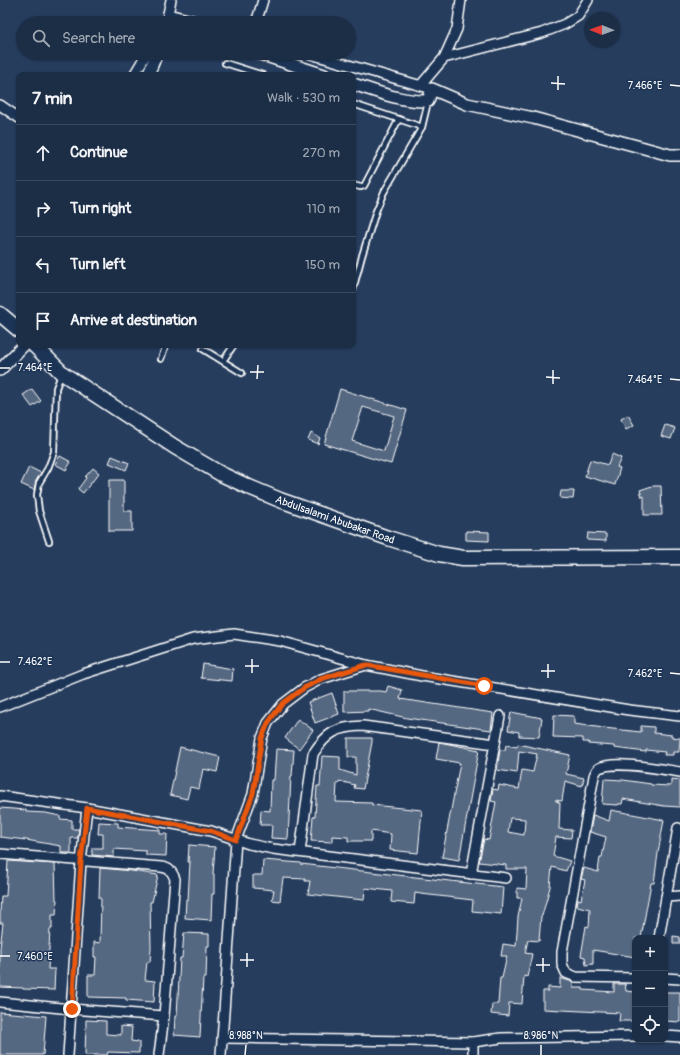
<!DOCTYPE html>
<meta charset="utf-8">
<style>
body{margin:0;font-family:Pangolin,sans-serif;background:#25364d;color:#f1f3f6}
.controls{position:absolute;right:12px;bottom:12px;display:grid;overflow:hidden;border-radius:8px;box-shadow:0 1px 3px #0004}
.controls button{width:36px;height:36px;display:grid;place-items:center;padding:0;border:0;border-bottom:1px solid #3a4a5f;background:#1c2e46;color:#f1f3f6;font:20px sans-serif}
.compass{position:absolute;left:584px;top:12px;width:36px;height:36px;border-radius:50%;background:#1c2e46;box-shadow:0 1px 3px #0004;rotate:271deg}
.stop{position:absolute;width:12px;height:12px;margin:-9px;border:3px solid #ea580c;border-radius:50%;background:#fff}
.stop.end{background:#ea580c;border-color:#fff;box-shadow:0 1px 4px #0008}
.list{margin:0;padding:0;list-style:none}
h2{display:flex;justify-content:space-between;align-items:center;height:52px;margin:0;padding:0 16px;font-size:17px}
h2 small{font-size:13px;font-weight:400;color:#a0a8b3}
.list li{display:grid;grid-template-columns:26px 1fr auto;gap:12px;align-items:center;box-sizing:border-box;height:56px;padding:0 16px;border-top:1px solid #3a4a5f}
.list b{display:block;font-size:15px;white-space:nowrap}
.list em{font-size:13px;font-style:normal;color:#a0a8b3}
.icon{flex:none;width:22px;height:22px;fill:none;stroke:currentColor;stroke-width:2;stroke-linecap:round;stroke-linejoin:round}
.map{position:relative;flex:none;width:680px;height:1055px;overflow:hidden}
.search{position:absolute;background:#1c2e46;box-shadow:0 1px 3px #0004;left:16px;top:16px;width:340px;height:44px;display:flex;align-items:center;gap:10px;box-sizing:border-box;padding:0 14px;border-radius:22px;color:#a0a8b3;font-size:15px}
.panel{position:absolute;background:#1c2e46;box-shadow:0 1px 3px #0004;left:16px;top:72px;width:340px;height:276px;border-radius:8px}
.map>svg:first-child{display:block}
.building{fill:#556781;stroke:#fff;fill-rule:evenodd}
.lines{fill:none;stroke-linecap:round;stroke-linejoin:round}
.service-casing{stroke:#fff;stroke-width:8}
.minor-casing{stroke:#fff;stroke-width:12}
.tertiary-casing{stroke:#fff;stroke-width:14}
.primary-casing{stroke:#fff;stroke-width:17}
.service{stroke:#1d3557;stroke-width:4.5}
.minor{stroke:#1d3557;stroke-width:9}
.tertiary{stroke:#1d3557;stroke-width:11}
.primary{stroke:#1d3557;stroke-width:14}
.route{stroke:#ea580c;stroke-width:5}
.ticks{fill:none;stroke:#fff;stroke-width:1.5}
.labels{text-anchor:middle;stroke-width:3;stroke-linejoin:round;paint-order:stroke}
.street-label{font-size:11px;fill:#fff;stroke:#1d3557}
.ticks-label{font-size:10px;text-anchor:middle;fill:#fff;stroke:#1d3557;stroke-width:3;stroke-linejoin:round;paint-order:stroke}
</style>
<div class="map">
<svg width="680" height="1055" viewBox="0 0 680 1055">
<rect width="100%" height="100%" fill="#263d5e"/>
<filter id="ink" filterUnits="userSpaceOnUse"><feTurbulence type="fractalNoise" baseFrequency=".025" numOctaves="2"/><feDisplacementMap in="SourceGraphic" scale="8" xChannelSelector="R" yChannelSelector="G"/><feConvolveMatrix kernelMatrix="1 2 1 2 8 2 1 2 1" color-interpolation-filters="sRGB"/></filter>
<g filter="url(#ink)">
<g class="building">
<path d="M32,389L41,401L32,407L23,395Z"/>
<path d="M340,389L407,410L391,464L324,444ZM363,407L394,416L384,451L352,441Z"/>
<path d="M628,415L634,425L626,429L621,419Z"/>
<path d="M665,425L675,428L671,439L661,436Z"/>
<path d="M311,433L320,438L318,444L308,440Z"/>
<path d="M612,454L621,458L617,467L620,468L615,485L585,476L590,460L608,465Z"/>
<path d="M60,456L71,462L66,470L55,464Z"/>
<path d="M112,456L129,463L126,470L109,463Z"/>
<path d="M29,467L41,473L36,481L34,490L21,484Z"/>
<path d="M93,468L99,473L83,493L78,489L86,478L85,477Z"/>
<path d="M109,480H124V511H132V531H109Z"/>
<path d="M652,486H661L662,515H644V496L642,497L640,490Z"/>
<path d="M561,491H574L573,499L560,498Z"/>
<path d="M466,531L489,532V541L466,540Z"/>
<path d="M588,533L606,534V541L587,540Z"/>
<path d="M203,664L233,669L232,681L201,678Z"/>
<path d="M388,686L402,690L400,699L493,713L491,730L407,718L368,709V711L344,712V691H381L386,692Z"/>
<path d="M332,693L339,714L315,723L308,702Z"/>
<path d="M511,712L542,718L539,737L519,736V732L508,730Z"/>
<path d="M554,715L574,716V724L604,728L641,732V726L654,727V733L672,735V737L680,738L679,752H673V755H664L665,752L646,750V752L614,748V746L588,744L589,742H583V738L553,737Z"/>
<path d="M298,719L313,730L299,749L285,738Z"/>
<path d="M348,738H372V742L363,789L354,788L355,785L339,781V783H337L336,802L372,803V805L422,810L418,853L390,850L391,834L371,831V841H348V837L332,836V842L311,841L313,817H315L317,786H320L322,756L340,757V770L356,775V757H348Z"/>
<path d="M439,742L479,750L459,860L442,857L460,763L436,759Z"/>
<path d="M518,744L570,755L566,774L584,778L582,786L565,781L562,801L555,800L560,803L559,829L572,830L571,838L556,837L553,856L570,861L566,871L552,867L550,887L542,916H541L539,941L528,940L525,953L532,954L527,977L524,976L522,1004L509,1003L508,1016L491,1014L492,1004H498L500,978H502L507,956H501L503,944L516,946L518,917L522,898H517V888L526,889L527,869H506V865L479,862L484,839L489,840L496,802L491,801L493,789L498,790L499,785L519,789L522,770L533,772L537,754L519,751L517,773L497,770L500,750H505L506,745L517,747ZM510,818L525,819L524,835L508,832Z"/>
<path d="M180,747L220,757L217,772L203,769L199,789L190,787L187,799L170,795Z"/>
<path d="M276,749L294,750L292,776H291L288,839L271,838L272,825H260L261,810L270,811L271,780H274Z"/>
<path d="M604,779L623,780L651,784V785L671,786V779L680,780V807L664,806L623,799L622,804H618V805L602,804Z"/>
<path d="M0,808L26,810V812L46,813L60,816V819L72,820V829H79L78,838H71V853H61V846L26,840L0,837Z"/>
<path d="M611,810L664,820L658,853L654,883H651L641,938H635V957L593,950V964L586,965L585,957L581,956L586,926L589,927L590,909L577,906L578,899L581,900L585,880L581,879L584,868L598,872L600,857H602L606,837L590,832L593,815L609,821Z"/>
<path d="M99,822L118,823V827L160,830V834H167L166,856L146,855V851L114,849V857L92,855V848H103V834H98Z"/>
<path d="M189,845L215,847L213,874H214V894H212L211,920L185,918L186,899L188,900L190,862H188Z"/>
<path d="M263,860L301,863V864L503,887L501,914L472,911L473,900L421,894L415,893L414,904L391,902L392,891L365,888L364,900L308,894L310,881H305V879L283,878L280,901L272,900L274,890L253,888V875H262Z"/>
<path d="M8,861L55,864L56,900H57L56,915H52V929H50L48,969H55L54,990L23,989V988L0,987V948L3,923H0V913L1,896H6Z"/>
<path d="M100,868L132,871L158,875L152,902H150L151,948L150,962H147L145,980L155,981L154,1002L126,1000V998L88,997V975H95L96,957H94V942L100,943L101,899L99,898Z"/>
<path d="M184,933L209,934V946H207L206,978H203L200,1037L174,1035L175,1016H177L180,958H182Z"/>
<path d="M673,936L680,937V944H673Z"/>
<path d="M560,978L573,982V988H583V990L614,992V984H625L626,991L635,992V1021H619L620,1013L543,1009V991H548V987L560,988Z"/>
<path d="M665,992H680V1022L665,1021Z"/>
<path d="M0,1012L46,1016L43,1055H0Z"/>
<path d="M86,1020L106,1021V1034L121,1035V1026L132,1027L131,1041L139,1042V1053L108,1052L107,1055H85Z"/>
</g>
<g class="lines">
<defs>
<g id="service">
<path d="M225,63L263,75"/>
<path d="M353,104L422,127"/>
<path d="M353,185L360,187L364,186L399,119"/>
<path d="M353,290L362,256L376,211L384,192L422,127L428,102"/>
<path d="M203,349L242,373"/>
<path d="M161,359L166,345"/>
<path d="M223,361L234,345"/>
<path d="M49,541L39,511L37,495L39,483L48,468L54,452L56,388L61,375"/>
</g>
<g id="minor">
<path d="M168,14L204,23"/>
<path d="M166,23L171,0"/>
<path d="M256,23L263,0"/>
<path d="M307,53L432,89"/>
<path d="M444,58L542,33L565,24L578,16L588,0"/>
<path d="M134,75L147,53"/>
<path d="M421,85L444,58L457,29L461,0"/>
<path d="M0,105L19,118"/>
<path d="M0,707L83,674L193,639L234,634L280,641L366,665L422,676L629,710L680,716"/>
<path d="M0,796L87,808L211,831L249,844L273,849L506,878"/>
<path d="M300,852L313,754C327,732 337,727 363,726L495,744"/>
<path d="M0,854L161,867C169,868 172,871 175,879L164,1016L159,1055"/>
<path d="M471,874L500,716"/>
<path d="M666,897L680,896"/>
<path d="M659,938L678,828"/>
<path d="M635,978L576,977L566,973L562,964V952L594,776C595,773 596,770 599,768C615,760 661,769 680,772"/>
<path d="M665,978L680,979"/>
<path d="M0,1002L71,1009L164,1016"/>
<path d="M665,1036L680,1037"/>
<path d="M222,1038L473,1042V1055"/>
<path d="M473,1042L501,1038L635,1036"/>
<path d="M68,1055L81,862L87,808"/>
<path d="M221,1055L236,840L253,794L262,738L268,723L283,704L304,688L321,679L366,665"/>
</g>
<g id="tertiary">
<path d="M257,53L324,75"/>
<path d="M148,75L157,53"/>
<path d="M353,84C378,92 402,102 428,101L432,89L467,104L533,118L670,155H680"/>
<path d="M0,370L24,345"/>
</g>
<g id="primary">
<path d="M0,314L19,330"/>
<path id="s1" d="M34,345L62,373L175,447L221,474L249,487L280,500L388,538L439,554L463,558L680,557"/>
</g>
</defs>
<use href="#service" class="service-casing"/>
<use href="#minor" class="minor-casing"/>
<use href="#tertiary" class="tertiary-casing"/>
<use href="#primary" class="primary-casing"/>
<use href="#service" class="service"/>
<use href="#minor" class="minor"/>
<use href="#tertiary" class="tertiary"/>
<use href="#primary" class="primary"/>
</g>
</g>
<g class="lines" filter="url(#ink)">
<path class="route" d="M72,1009L81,862L87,808L211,831L236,840L253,794L262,738L268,723L282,704L304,688L321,679L366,665L484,686"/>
</g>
<path class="ticks" d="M551,83L565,84M670,85L680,86M558,90V76M0,368H10M250,372H264M546,377L560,378M257,379L258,365M670,379L680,380M553,384V370M0,662H10M245,666H259M541,671H555M252,673V659M670,673L680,674M548,678V664M0,956H10M240,960H254M536,965H550M247,967V953M543,972V958M245,1055L246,1045M541,1055V1045"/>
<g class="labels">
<g class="street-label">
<text dy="4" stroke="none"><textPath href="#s1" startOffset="351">Abdulsalami Abubakar Road</textPath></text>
</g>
</g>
<g class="ticks-label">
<text x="645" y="89">7.466°E</text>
<text x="35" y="371">7.464°E</text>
<text x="645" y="383">7.464°E</text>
<text x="35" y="665">7.462°E</text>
<text x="645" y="677">7.462°E</text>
<text x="35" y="960">7.460°E</text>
<text x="246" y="1039">8.988°N</text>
<text x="541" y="1039">8.986°N</text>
</g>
</svg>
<div class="controls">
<button>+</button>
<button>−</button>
<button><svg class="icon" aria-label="locate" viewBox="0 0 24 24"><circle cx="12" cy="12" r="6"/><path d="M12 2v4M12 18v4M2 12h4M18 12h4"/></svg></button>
</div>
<svg class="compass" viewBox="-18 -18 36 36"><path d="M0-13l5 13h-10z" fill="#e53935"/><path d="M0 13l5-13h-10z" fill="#a0a8b3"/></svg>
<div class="stop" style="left:484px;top:686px"></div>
<div class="stop end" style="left:72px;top:1009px"></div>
<div class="search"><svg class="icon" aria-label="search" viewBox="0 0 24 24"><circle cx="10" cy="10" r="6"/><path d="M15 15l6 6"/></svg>Search here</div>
<section class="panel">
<h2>7 min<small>Walk · 530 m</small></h2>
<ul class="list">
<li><svg class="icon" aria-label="ahead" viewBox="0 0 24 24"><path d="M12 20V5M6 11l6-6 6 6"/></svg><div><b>Continue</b></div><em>270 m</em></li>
<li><svg class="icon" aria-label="right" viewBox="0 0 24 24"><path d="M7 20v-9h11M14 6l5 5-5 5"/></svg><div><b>Turn right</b></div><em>110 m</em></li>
<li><svg class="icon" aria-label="left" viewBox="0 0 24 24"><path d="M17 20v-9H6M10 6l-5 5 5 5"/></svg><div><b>Turn left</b></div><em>150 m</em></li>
<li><svg class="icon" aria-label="arrive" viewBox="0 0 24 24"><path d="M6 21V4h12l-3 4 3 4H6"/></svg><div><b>Arrive at destination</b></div></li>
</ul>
</section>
</div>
